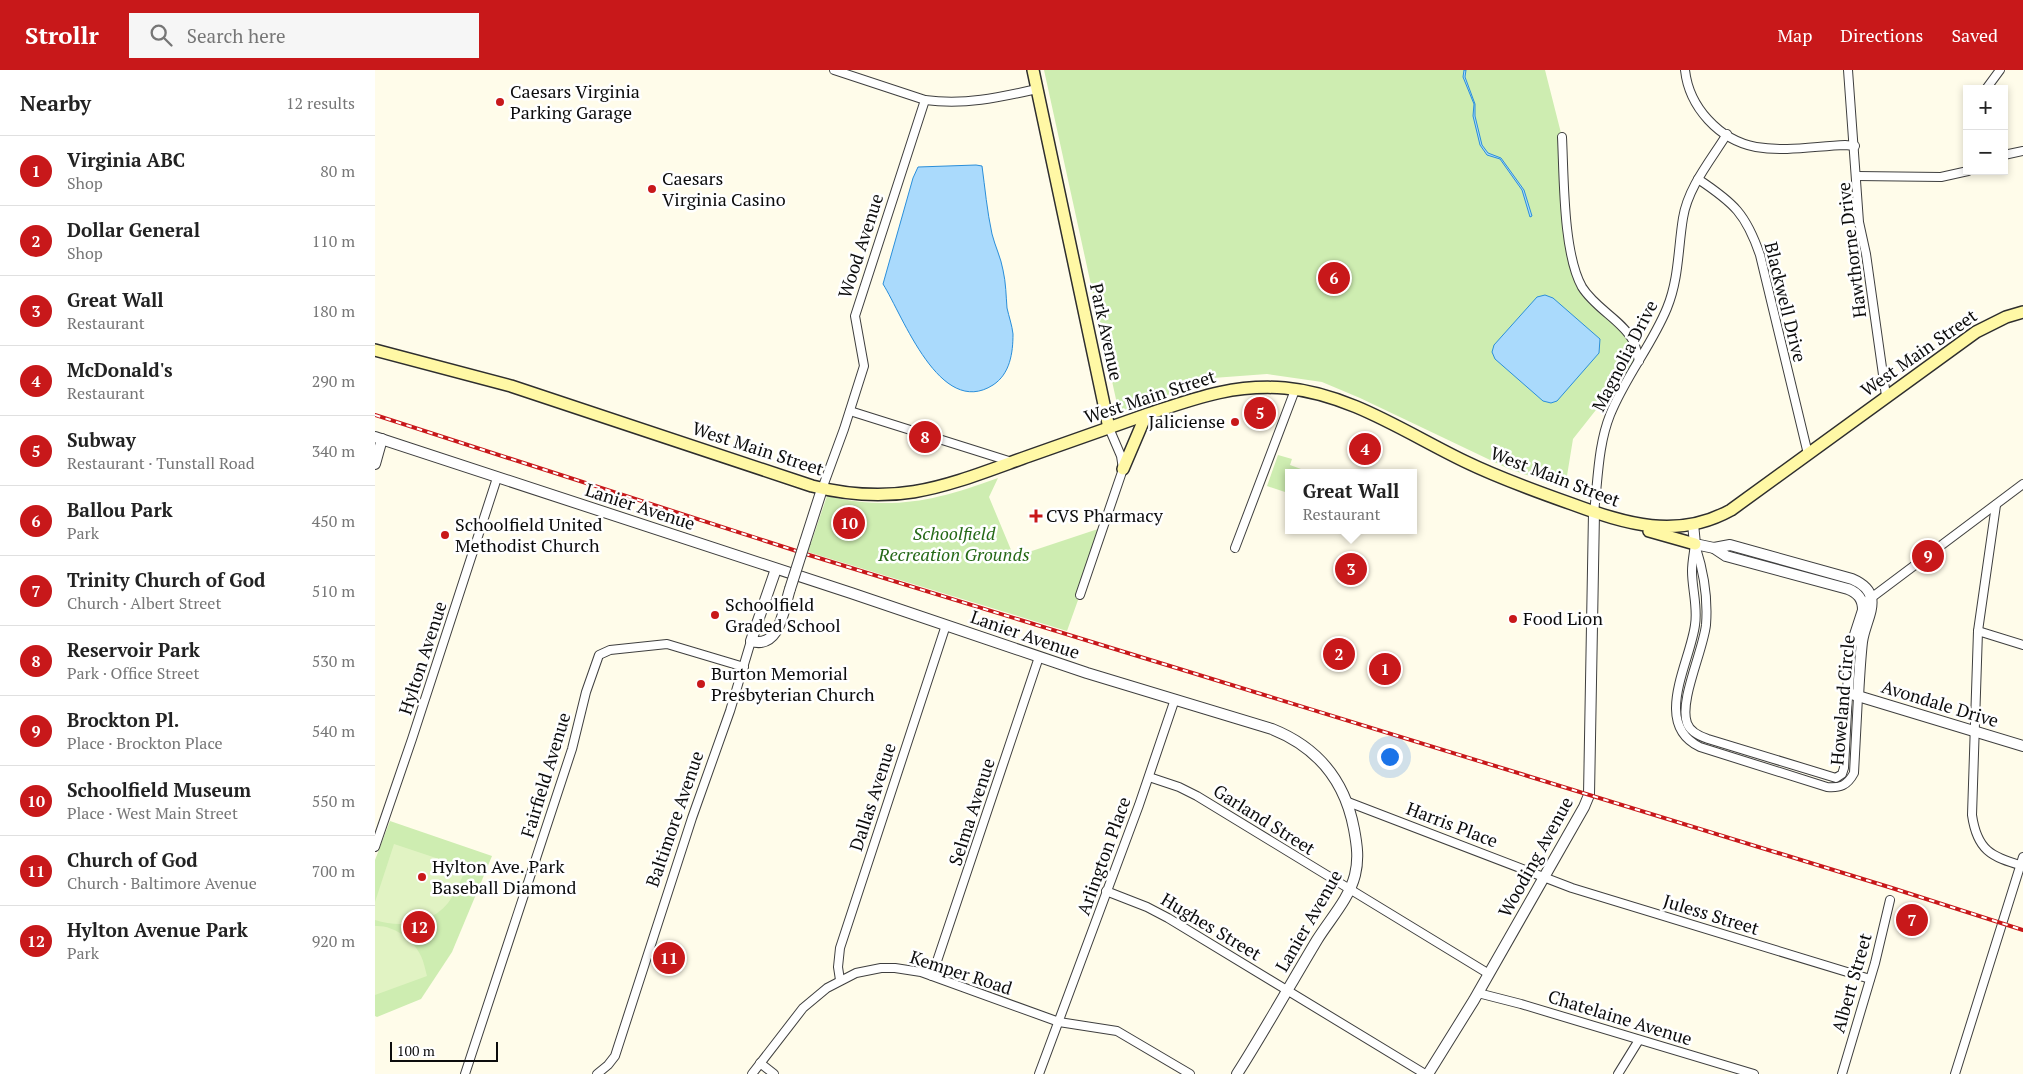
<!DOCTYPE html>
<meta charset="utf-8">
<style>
body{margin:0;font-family:"PT Serif",serif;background:#f6f6f6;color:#222}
.controls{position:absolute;right:15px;top:15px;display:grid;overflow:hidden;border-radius:0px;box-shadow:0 2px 8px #0003}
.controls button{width:45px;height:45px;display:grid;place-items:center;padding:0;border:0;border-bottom:1px solid #e0e0e0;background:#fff;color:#222;font:25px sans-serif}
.scale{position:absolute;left:15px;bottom:12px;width:108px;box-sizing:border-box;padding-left:5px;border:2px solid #0c0c0c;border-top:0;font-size:14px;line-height:18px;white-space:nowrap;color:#0c0c0c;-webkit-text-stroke:4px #fff;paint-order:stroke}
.you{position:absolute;left:1014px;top:686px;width:18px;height:18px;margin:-12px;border:4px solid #fff;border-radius:50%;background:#1a73e8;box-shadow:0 0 0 8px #1a73e833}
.badge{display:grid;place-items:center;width:32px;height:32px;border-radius:50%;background:#c8181a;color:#fff;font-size:16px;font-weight:700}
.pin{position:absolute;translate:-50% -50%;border:2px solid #fff;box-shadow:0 1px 5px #0006}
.popup{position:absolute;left:910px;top:399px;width:132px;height:65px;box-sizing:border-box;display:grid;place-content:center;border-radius:0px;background:#fff;filter:drop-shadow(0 1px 4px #0005);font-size:16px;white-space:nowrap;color:#767676}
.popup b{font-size:19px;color:#222}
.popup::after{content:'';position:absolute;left:50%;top:100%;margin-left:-10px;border:10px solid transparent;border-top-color:#fff}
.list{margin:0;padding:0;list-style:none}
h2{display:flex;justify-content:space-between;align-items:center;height:65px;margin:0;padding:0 20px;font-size:21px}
h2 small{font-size:16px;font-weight:400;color:#767676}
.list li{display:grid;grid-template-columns:32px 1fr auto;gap:15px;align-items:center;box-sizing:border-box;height:70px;padding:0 20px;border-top:1px solid #e0e0e0}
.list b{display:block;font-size:19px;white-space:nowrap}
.list p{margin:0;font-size:16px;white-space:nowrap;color:#767676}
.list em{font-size:16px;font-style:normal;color:#767676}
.icon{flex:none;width:28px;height:28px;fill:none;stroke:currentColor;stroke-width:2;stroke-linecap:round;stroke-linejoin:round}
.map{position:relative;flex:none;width:1648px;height:1004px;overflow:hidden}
header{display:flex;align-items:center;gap:30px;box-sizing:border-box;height:70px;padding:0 25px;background:#c8181a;color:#fff}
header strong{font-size:24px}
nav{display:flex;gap:28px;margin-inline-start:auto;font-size:18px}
.search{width:350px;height:45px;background:#f6f6f6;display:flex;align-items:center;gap:12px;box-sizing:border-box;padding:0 18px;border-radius:0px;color:#767676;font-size:19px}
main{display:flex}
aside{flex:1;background:#fff}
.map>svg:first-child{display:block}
.green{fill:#ceedb1}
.pitch{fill:#e1f3c3}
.water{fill:#aadafc;stroke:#2a8ed9}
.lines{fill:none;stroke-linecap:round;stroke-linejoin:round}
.minor-casing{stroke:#3f3f3f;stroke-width:10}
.tertiary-casing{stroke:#3f3f3f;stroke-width:12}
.secondary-casing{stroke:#2e2e2e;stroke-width:14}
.minor{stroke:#fff;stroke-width:8}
.tertiary{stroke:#fff;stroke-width:10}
.secondary{stroke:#fff8a5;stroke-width:11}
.rail-casing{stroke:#c8181a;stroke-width:4}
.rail{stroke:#fff;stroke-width:2;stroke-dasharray:5.5;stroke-linecap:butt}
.tertiary-bridge-casing{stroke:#3f3f3f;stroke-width:12;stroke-linecap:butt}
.tertiary-bridge{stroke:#fff;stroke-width:10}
.poi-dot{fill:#c8181a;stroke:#fff;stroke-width:2}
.labels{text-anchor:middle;stroke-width:5;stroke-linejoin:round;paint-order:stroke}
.poi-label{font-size:18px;fill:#0c0c0c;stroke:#fff;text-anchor:start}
.street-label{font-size:18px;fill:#0c0c0c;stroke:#fff}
.park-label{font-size:18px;font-style:italic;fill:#256917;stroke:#fff}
</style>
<header>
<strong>Strollr</strong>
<div class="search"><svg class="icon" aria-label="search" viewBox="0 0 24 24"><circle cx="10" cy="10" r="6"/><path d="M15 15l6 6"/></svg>Search here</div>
<nav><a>Map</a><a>Directions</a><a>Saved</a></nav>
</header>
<main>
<aside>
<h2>Nearby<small>12 results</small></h2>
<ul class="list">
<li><span class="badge">1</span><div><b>Virginia ABC</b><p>Shop</p></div><em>80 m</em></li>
<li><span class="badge">2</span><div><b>Dollar General</b><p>Shop</p></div><em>110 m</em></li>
<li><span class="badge">3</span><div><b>Great Wall</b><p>Restaurant</p></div><em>180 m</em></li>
<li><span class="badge">4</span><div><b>McDonald's</b><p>Restaurant</p></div><em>290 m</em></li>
<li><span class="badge">5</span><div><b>Subway</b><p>Restaurant · Tunstall Road</p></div><em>340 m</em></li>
<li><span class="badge">6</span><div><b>Ballou Park</b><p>Park</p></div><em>450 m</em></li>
<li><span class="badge">7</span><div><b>Trinity Church of God</b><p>Church · Albert Street</p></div><em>510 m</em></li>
<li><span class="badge">8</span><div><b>Reservoir Park</b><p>Park · Office Street</p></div><em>530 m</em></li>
<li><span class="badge">9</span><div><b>Brockton Pl.</b><p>Place · Brockton Place</p></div><em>540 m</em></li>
<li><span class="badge">10</span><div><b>Schoolfield Museum</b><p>Place · West Main Street</p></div><em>550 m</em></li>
<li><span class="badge">11</span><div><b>Church of God</b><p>Church · Baltimore Avenue</p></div><em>700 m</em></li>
<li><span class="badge">12</span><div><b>Hylton Avenue Park</b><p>Park</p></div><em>920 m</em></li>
</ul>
</aside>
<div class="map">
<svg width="1648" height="1004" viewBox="0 0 1648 1004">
<rect width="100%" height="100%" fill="#fffcea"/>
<g class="green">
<path d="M669,0H1170L1187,67L1198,194L1210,221L1249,260L1264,291L1246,321L1227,374L1243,312L1198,369L1190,418L1134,399L985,328L947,312L892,304L838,308L744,343Z"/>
<path d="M903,385L917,389L915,395L937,403H914L913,423L892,416Z"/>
<path d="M623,408L614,427L639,487L729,457L692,561L433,482L452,426C518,441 560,431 623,408Z"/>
<path d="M15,751L117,786L77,882L46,929L2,947L0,946V790Z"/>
</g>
<g class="pitch">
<path d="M19,774L91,798C86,810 81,823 73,833C55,855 25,858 0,850V832Z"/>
<path d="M0,856C19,855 38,869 46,886C49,892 50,899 52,906L0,925Z"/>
</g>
<g class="water">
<path d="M1089,0H1091L1090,7L1100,34V46L1107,75L1113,83L1126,88L1149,120L1157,146L1155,147L1147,120L1125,89L1112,85L1105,75L1098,46L1099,34L1088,7Z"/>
<path d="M601,95L607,96C610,118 612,141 617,164C620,176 626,188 628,200C631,213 631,226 632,238C634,247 637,255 638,264C638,283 635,304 618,315C565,349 528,246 508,214L538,108L543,97Z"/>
<path d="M1170,225L1178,228L1225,269L1224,283L1182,331L1176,333L1168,331L1120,289L1117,282L1119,275L1162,227Z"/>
</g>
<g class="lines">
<defs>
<g id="minor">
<path d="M459,0L550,30C590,35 622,28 662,19"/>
<path d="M1310,0C1314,37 1344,70 1381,77C1411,82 1441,76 1470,75L1480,76"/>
<path d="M1473,0L1484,152L1491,184L1511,326"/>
<path d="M1611,19L1625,0"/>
<path d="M1187,67C1189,107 1188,183 1207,217C1220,238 1246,250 1257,269C1261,275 1262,283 1264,291"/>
<path d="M1629,85L1648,81"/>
<path d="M1482,106L1566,107L1593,101"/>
<path d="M1323,109C1359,133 1371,144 1385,185L1433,384"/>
<path d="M475,341L637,392"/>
<path d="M447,419L469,359L489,296L480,246L550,30"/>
<path d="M1621,435L1603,561L1597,745C1602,780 1616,787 1648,796"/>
<path d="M1219,442C1223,410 1223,375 1235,345C1250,307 1277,275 1292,238C1304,209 1303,178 1308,148C1313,117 1336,90 1352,64"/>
<path d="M1320,474C1319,483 1317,492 1317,501C1317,519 1323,537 1320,555C1315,593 1277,654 1325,677L1452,717C1465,718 1472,716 1479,703L1483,627"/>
<path d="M860,478L920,320"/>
<path d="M1321,478C1329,503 1333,529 1331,555C1328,581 1304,631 1312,653C1315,662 1324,666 1333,669L1461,708L1467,704L1469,698L1473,623"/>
<path d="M705,525L748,399L746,386L734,358"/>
<path d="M1492,531L1648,414"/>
<path d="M1603,561L1648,575"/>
<path d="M774,707L804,717L822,726L1114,904"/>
<path d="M973,732L1197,818L1495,909"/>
<path d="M0,777L37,669L122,408"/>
<path d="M731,821L772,837L793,848L1050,1004"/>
<path d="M557,906L664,587"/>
<path d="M465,910L463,897L465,878L571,555"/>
<path d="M1103,923L1146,934L1379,1004"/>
<path d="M385,993L399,1004"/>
<path d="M90,1004L197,679L211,622L224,585L235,580L292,574L369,597"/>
<path d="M222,1004L233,995L240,986L317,748L355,641L376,571"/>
<path d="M377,1004L428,938L452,918L481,903L506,898H520L546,902L684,952L742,961L815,1004"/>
<path d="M664,1004L764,735L800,629"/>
<path d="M1243,1004L1264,970"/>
<path d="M1467,1004L1500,893L1515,830"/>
<path d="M1580,1004L1648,787"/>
</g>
<g id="tertiary">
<path d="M0,367L476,523L712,603L897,659C942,677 970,711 979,759C982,775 984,789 980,805C974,829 955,849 942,870C915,915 890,960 862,1004"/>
<path d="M0,394L7,369"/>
<path d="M1318,454L1320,474L1339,478L1351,486L1473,519C1483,523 1488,529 1488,540L1475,580L1473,623L1648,676"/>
<path d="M430,472L447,419"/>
<path d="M1339,478L1355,475L1477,509C1512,524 1490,548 1487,572C1485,590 1484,609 1483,627"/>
<path d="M401,499L376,571C405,579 408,541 415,519"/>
<path d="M1053,1004L1099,930L1209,737L1214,725L1219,442"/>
</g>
<g id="secondary">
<path d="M658,0L734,358"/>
<path d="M0,280L136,316L437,416C524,438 573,415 654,386C693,372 733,358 773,344C821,328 858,314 910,318C975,324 1031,363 1089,391C1124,408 1160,421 1197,434C1251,454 1302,470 1356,440L1601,262L1631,247L1648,242"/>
<path d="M748,399L771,345"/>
<path d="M1274,461L1320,474"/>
</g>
</defs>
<use href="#minor" class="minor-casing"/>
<use href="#tertiary" class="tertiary-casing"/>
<use href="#secondary" class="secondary-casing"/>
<use href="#minor" class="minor"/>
<use href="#tertiary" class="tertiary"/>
<use href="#secondary" class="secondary"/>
<defs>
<path id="rail" d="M0,345L434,485L1517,818L1648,860"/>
</defs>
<use href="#rail" class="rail-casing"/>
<use href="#rail" class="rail"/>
<defs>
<path id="tertiary-bridge" d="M415,519L430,472"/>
</defs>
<use href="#tertiary-bridge" class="tertiary-bridge-casing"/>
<use href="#tertiary-bridge" class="tertiary-bridge"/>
</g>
<g class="poi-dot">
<circle cx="125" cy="32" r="5"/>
<circle cx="277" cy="119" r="5"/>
<circle cx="860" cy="352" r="5"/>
<path d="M658.5 438.5h5v5h5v5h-5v5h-5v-5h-5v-5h5z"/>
<circle cx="70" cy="465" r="5"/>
<circle cx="340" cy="545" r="5"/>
<circle cx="1138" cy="549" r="5"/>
<circle cx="326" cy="614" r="5"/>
<circle cx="47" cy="807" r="5"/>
</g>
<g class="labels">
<g class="poi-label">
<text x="135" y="28">Caesars Virginia<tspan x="135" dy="21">Parking Garage</tspan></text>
<text x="287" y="115">Caesars<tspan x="287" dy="21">Virginia Casino</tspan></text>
<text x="850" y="358" text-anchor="end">Jaliciense</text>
<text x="671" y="452">CVS Pharmacy</text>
<text x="80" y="461">Schoolfield United<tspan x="80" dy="21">Methodist Church</tspan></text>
<text x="350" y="541">Schoolfield<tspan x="350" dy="21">Graded School</tspan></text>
<text x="1148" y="555">Food Lion</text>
<text x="336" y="610">Burton Memorial<tspan x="336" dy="21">Presbyterian Church</tspan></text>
<text x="57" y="803">Hylton Ave. Park<tspan x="57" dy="21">Baseball Diamond</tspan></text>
</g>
<g class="street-label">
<text transform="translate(486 176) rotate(-72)" y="6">Wood Avenue</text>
<text transform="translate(1477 180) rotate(-97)" y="6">Hawthorne Drive</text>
<text transform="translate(1410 232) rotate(76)" y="6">Blackwell Drive</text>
<text transform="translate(731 262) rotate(78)" y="6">Park Avenue</text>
<text transform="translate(1544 283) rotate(-35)" y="6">West Main Street</text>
<text transform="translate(1250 286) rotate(-63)" y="6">Magnolia Drive</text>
<text transform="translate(775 327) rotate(-18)" y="6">West Main Street</text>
<text transform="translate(383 379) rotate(18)" y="6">West Main Street</text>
<text transform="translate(1180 407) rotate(21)" y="6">West Main Street</text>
<text transform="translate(265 437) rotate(18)" y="6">Lanier Avenue</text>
<text transform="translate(650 565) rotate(19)" y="6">Lanier Avenue</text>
<text transform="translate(48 588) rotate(-72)" y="6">Hylton Avenue</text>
<text transform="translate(1468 630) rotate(-85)" y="6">Howeland Circle</text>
<text transform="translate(1565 634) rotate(17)" y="6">Avondale Drive</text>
<text transform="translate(171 705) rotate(-73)" y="6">Fairfield Avenue</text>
<text transform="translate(498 727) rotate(-72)" y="6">Dallas Avenue</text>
<text transform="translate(597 742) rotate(-72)" y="6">Selma Avenue</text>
<text transform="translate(300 749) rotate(-71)" y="6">Baltimore Avenue</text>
<text transform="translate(889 750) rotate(32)" y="6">Garland Street</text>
<text transform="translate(1077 755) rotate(21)" y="6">Harris Place</text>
<text transform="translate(729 786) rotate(-70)" y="6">Arlington Place</text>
<text transform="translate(1161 787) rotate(-61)" y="6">Wooding Avenue</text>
<text transform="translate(1336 845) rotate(17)" y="6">Juless Street</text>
<text transform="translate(934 851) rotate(-60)" y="6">Lanier Avenue</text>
<text transform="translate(836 857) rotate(31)" y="6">Hughes Street</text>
<text transform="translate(586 903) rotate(18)" y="6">Kemper Road</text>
<text transform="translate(1477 913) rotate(-74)" y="6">Albert Street</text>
<text transform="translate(1245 948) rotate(17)" y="6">Chatelaine Avenue</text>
</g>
<g class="park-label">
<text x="579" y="470">Schoolfield<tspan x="579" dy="21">Recreation Grounds</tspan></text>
</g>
</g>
</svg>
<div class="controls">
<button>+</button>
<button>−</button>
</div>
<div class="scale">100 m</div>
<div class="you"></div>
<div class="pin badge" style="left:1010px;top:599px">1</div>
<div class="pin badge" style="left:964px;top:584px">2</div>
<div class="pin badge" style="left:976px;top:499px">3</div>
<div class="popup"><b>Great Wall</b>Restaurant</div>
<div class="pin badge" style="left:990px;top:379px">4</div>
<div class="pin badge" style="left:885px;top:343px">5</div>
<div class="pin badge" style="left:959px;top:208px">6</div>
<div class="pin badge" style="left:1537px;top:850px">7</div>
<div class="pin badge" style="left:550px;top:367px">8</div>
<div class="pin badge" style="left:1553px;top:486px">9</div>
<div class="pin badge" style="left:474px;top:453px">10</div>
<div class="pin badge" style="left:294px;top:888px">11</div>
<div class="pin badge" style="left:44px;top:857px">12</div>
</div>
</main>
